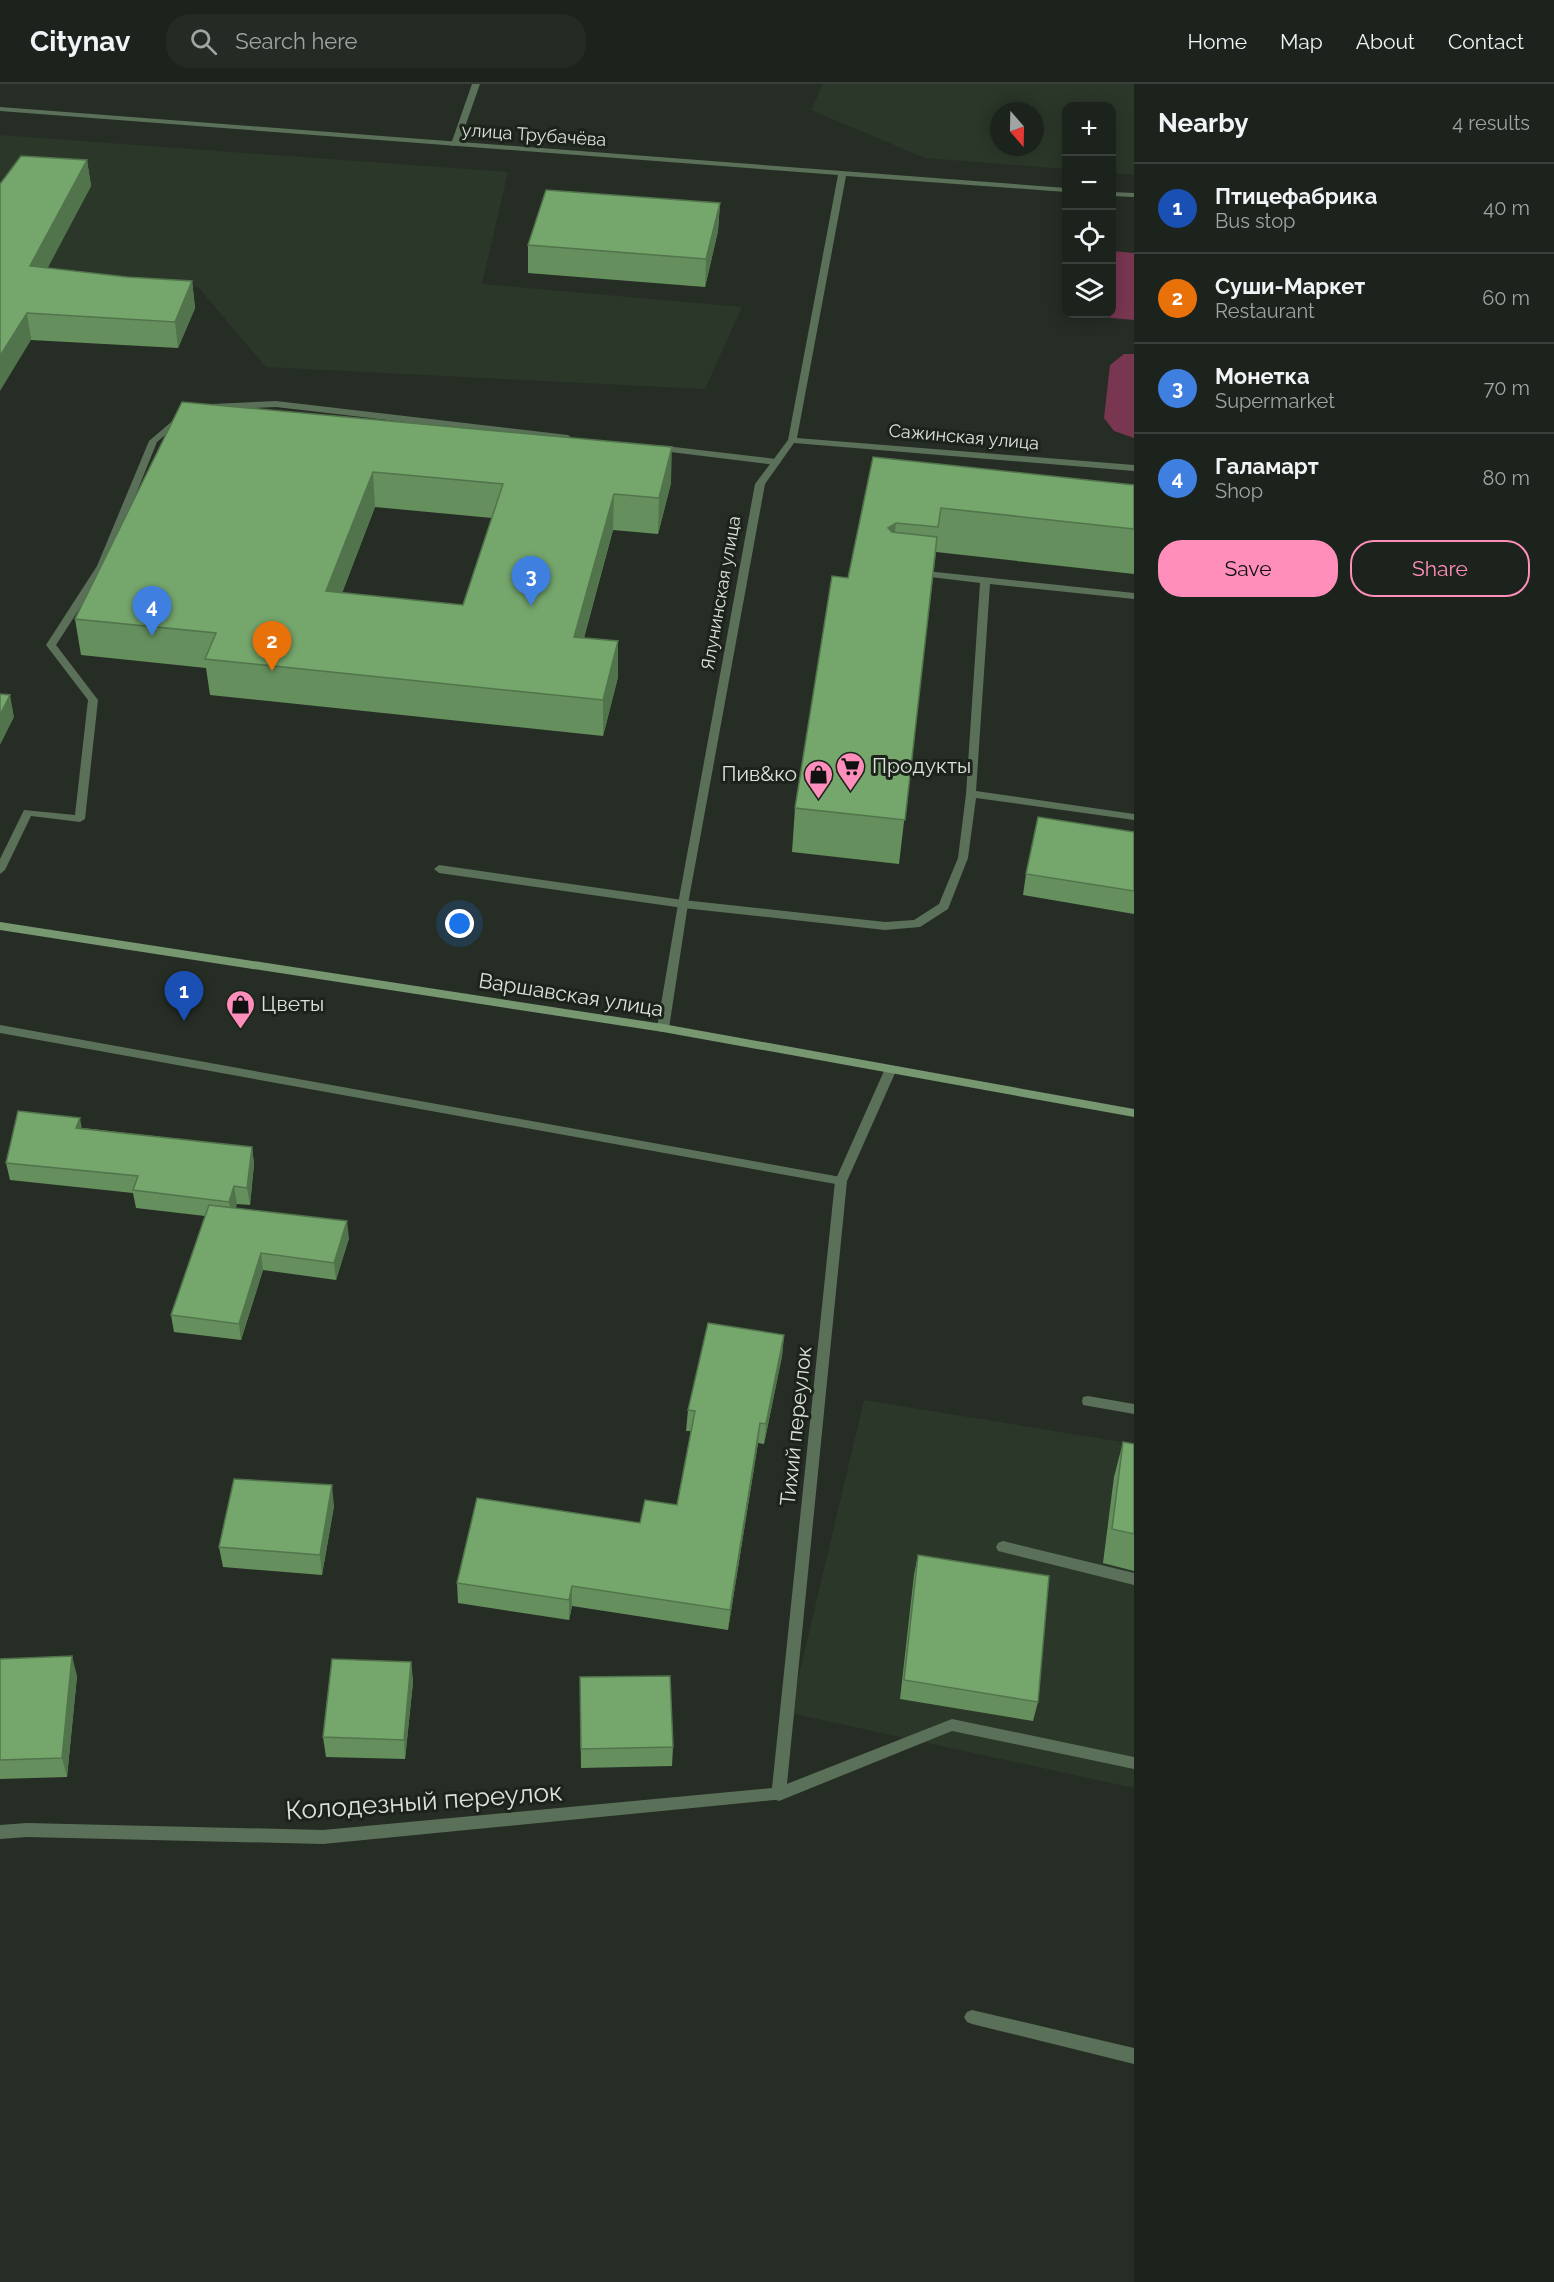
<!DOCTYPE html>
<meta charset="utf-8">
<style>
body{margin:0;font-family:Raleway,sans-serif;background:#252a25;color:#f1f3f6}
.controls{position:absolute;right:18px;top:18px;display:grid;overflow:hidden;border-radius:12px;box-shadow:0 3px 15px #0003}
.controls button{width:54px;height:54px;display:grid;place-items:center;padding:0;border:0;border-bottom:2px solid #3a3f3b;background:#1c221c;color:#f1f3f6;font:30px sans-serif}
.compass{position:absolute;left:990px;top:18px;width:54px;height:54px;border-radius:50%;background:#1c221c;box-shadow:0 3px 15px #0003;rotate:160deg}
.you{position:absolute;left:460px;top:840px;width:21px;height:21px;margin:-15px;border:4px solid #fff;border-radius:50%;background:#1a73e8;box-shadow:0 0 0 9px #1a73e833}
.badge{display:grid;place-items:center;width:39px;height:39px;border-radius:50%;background:#ff8eba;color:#fff;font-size:20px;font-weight:700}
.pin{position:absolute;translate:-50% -50px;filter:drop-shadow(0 2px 3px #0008)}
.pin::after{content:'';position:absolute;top:32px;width:21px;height:18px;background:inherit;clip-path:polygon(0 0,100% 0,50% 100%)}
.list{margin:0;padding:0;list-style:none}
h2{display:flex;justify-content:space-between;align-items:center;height:78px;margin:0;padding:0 24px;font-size:26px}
h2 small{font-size:20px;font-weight:400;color:#a0a4a3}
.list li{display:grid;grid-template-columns:39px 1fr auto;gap:18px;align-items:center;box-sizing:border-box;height:90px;padding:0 24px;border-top:2px solid #3a3f3b}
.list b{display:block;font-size:22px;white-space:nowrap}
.list p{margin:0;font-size:20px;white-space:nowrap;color:#a0a4a3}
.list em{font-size:20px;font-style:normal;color:#a0a4a3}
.actions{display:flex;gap:12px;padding:18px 24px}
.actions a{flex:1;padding:14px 0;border:2px solid #ff8eba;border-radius:24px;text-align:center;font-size:21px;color:#ff8eba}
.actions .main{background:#ff8eba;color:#111}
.icon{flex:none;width:33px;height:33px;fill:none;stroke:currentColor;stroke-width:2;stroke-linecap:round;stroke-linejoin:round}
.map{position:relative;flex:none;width:1134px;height:2198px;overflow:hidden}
header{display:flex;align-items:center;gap:36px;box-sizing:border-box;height:84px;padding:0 30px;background:#1c221c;border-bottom:2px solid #3a3f3b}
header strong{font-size:28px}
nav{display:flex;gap:33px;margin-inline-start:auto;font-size:21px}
.search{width:420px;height:54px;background:#252a25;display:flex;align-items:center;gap:15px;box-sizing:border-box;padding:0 21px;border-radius:24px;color:#a0a4a3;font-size:22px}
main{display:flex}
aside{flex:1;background:#1c221c}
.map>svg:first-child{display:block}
.built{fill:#2b3729;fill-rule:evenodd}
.green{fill:#783651}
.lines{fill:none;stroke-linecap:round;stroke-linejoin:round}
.lane{fill:#5b7058;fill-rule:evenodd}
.street{fill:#5b7058;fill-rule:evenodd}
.secondary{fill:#769770;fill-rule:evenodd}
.wall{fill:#658f5d;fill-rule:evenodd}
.shaded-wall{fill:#52744c}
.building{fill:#75a66c;stroke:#52744c;stroke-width:1.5;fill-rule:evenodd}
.labels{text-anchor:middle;stroke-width:6;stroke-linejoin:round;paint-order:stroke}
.far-street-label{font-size:18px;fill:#dde1dc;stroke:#1c231b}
.poi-label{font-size:21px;fill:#dde1dc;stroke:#1c231b;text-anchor:start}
.street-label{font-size:21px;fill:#dde1dc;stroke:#1c231b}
.near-street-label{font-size:26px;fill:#dde1dc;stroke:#1c231b}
</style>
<header>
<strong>Citynav</strong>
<div class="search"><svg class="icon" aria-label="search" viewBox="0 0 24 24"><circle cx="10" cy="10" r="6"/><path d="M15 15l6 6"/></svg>Search here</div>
<nav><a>Home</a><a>Map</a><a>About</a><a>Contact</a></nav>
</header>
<main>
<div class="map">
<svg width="1134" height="2198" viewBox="0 0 1134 2198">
<rect width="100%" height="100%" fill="#262d25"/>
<g class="built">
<path d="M823,0H1134V91L1112,89V22H1066V85L925,74L811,26ZM999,27H1035V63H999Z"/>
<path d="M0,51L508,88L482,200L742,223L705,305L266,283L198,203L0,186Z"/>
<path d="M864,1316L1134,1360V1704L790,1629Z"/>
</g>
<g class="green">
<path d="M1112,167L1134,169V236L1070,230H1112Z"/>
<path d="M1124,270H1134V354L1114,347L1104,334L1110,281Z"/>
</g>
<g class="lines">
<g class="lane">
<path d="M472,0H480L459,60L452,62L451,60Z"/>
<path d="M276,317L568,351L572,354L568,357L276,323L212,326L208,323L212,320Z"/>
<path d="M183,328L187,331L186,333L157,358L107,482L56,561L98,616L85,735L80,738L31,732L5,786L0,790V775L24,726L75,731L88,616L46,561L97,482L149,357Z"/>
<path d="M657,361L776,375L781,378L776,381L654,366V362Z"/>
<path d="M917,486L1134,509V515L990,500L976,707L1134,730V736L976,714L968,774L948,825L920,843L885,846L683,824L439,789L434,785L439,781L683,816L885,838L914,836L939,820L958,774L966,710L980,499L914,491V487Z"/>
<path d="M0,941L841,1093L847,1097L841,1101L0,949Z"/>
<path d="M1088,1312L1134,1320V1330L1083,1321L1082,1317L1083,1313Z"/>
<path d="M1003,1457L1134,1489V1501L998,1467L996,1463L998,1459Z"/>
<path d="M952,1635L1134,1673V1685L952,1647L779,1717L774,1715L772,1710L774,1705Z"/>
<path d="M972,1926L1134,1964V1980L972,1940L967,1938L964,1933L967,1928Z"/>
</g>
<g class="street">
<path d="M0,23L1066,104V108L846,92L797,354L1134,381V387L794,359L765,400L688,820L669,944L663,948L659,947L657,944L678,820L755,400L788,356L838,91L0,27Z"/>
<path d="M1112,108L1134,109V113L1112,112Z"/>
<path d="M890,983L896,987L847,1097L786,1710L784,1715L323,1760L27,1753L0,1755V1741L27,1739L323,1746L772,1704L835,1097L884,987Z"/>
</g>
<path class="secondary" d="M0,838L663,940L1134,1025V1033L663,948L0,846Z"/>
</g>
<g class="wall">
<path d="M87,76L91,102L47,184L127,193L192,197L195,224L178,264L31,256L0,100Z"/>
<path d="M720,119L718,147L705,203L528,189V161Z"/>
<path d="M182,318L671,399L658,450L613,446L584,554L618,557V593L603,652L210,611L206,584L81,571L75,535ZM375,423L492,434L463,521L342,509Z"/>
<path d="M873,373L1134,401V490L936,468L899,780L792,768L795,724L848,494Z"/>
<path d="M1134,748V830L1023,811L1026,790Z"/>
<path d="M82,1044L252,1063L254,1080L250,1121L237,1120L235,1124L349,1154L336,1196L263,1186L241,1256L174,1248L171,1231L205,1132L136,1124L133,1109L10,1096L6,1079Z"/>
<path d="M784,1251L782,1272L764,1360L758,1359L728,1546L572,1522L569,1536L458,1519L457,1499L640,1439L677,1421L691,1347H686L688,1326Z"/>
<path d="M1123,1358L1134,1360V1487L1103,1479L1114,1393Z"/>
<path d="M334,1422L322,1491L223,1483L219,1463Z"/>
<path d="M918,1471L1038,1618L1033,1637L900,1615L914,1491Z"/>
<path d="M0,1575L77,1592L67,1693L0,1695Z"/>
<path d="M411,1578L413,1598L405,1675L326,1673L323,1653Z"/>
<path d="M580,1593L673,1663L672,1682L581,1684Z"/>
</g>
<g class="shaded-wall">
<path d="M87,76L91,102L35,208L30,182Z"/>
<path d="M720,119L718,147L705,203L706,175Z"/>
<path d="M192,197L195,224L178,264L175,238Z"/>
<path d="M27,229L31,256L0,307V272Z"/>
<path d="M672,363L671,399L658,450L659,414Z"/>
<path d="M373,388L375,423L329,543L326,507Z"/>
<path d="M614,410L613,446L574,589V553Z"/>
<path d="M896,439L891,482L888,444Z"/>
<path d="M618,557V593L603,652V616Z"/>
<path d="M10,611L14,633L0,661V631Z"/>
<path d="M80,1034L83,1051L76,1044Z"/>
<path d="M252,1063L254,1080L250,1121L247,1104Z"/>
<path d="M234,1102L237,1120L232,1135L229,1118Z"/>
<path d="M347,1137L349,1154L336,1196L334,1179Z"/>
<path d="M261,1169L263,1186L241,1256L239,1240Z"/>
<path d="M784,1251L782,1272L764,1360L766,1340Z"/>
<path d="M760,1339L758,1359L728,1546L730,1526Z"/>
<path d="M332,1401L334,1422L322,1491L320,1471Z"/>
<path d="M572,1502V1522L569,1536V1516Z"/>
<path d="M72,1572L77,1592L67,1693L62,1674Z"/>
<path d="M411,1578L413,1598L405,1675L404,1656Z"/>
</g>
<g class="building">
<path d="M21,72L87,76L30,182L127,193L192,197L175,238L27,229L0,272V100Z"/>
<path d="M546,106L720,119L706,175L528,161Z"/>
<path d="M182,318L672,363L659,414L614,410L574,553L618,557L603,616L205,575L216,549L75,535ZM373,388L503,400L463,521L326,507Z"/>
<path d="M873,373L1134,401V445L941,424L938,443L896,439L888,444L892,448L937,453L905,736L795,724L832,492L848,494Z"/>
<path d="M0,610L10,611L0,631Z"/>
<path d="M1038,733L1134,748V807L1026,790Z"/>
<path d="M18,1027L80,1034L76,1044L252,1063L247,1104L234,1102L229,1118L133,1106L138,1092L6,1079Z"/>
<path d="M209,1121L347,1137L334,1179L261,1169L239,1240L171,1231Z"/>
<path d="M708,1239L784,1251L766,1340L760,1339L730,1526L572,1502L569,1516L457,1499L477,1414L640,1439L645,1416L677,1421L695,1327L688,1326Z"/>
<path d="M1123,1358L1134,1360V1450L1112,1445Z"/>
<path d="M234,1395L332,1401L320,1471L219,1463Z"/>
<path d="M918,1471L1049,1492L1038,1618L904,1596Z"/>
<path d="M72,1572L62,1674L0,1676V1575Z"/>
<path d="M332,1575L411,1578L404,1656L323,1653Z"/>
<path d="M670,1592L673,1663L581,1665L580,1593Z"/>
</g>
<defs>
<symbol id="supermarket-pin" viewBox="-11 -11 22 30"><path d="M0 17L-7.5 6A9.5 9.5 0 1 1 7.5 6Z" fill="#ff8eba" stroke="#1c231b"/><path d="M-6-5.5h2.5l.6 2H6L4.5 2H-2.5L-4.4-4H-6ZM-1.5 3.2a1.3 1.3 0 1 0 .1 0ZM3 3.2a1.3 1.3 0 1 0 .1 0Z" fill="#111"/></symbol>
<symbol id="shop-pin" viewBox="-11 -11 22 30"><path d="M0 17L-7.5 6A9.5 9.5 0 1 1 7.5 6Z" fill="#ff8eba" stroke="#1c231b"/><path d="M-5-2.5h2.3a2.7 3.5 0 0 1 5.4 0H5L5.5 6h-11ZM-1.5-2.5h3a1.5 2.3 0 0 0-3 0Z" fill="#111"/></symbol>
</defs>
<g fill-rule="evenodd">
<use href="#supermarket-pin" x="834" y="666" width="33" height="45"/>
<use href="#shop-pin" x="802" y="674" width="33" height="45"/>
<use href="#shop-pin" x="224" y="904" width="33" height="45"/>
</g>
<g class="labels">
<g class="far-street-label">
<text transform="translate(534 51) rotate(4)" y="6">улица Трубачёва</text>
<text transform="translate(964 353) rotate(5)" y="6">Сажинская улица</text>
<text transform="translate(721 509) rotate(-80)" y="6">Ялунинская улица</text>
</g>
<g class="poi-label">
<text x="872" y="689">Продукты</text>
<text x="797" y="697" text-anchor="end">Пив&amp;ко</text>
<text x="261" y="927">Цветы</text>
</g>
<g class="street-label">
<text transform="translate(571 911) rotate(9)" y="7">Варшавская улица</text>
<text transform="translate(796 1342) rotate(-84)" y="7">Тихий переулок</text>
</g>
<g class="near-street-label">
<text transform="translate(424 1717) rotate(-4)" y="9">Колодезный переулок</text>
</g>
</g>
</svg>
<div class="controls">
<button>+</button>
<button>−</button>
<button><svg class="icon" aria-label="locate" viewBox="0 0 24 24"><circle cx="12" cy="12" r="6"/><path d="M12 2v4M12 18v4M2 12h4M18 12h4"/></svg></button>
<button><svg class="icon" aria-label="layers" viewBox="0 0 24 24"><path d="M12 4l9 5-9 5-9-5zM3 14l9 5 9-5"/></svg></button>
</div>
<svg class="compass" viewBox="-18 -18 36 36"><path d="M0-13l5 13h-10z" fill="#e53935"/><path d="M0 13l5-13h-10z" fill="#a0a4a3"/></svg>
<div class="you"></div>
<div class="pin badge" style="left:184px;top:937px;background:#1a4fb4">1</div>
<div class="pin badge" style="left:272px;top:587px;background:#e8710a">2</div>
<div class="pin badge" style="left:531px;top:522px;background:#3f7fe0">3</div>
<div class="pin badge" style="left:152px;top:552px;background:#3f7fe0">4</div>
</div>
<aside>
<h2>Nearby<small>4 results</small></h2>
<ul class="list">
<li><span class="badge" style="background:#1a4fb4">1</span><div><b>Птицефабрика</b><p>Bus stop</p></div><em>40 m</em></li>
<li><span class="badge" style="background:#e8710a">2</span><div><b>Суши-Маркет</b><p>Restaurant</p></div><em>60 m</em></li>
<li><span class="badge" style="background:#3f7fe0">3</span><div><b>Монетка</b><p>Supermarket</p></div><em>70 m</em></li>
<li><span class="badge" style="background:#3f7fe0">4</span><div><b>Галамарт</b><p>Shop</p></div><em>80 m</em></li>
</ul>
<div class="actions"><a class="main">Save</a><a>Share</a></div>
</aside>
</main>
